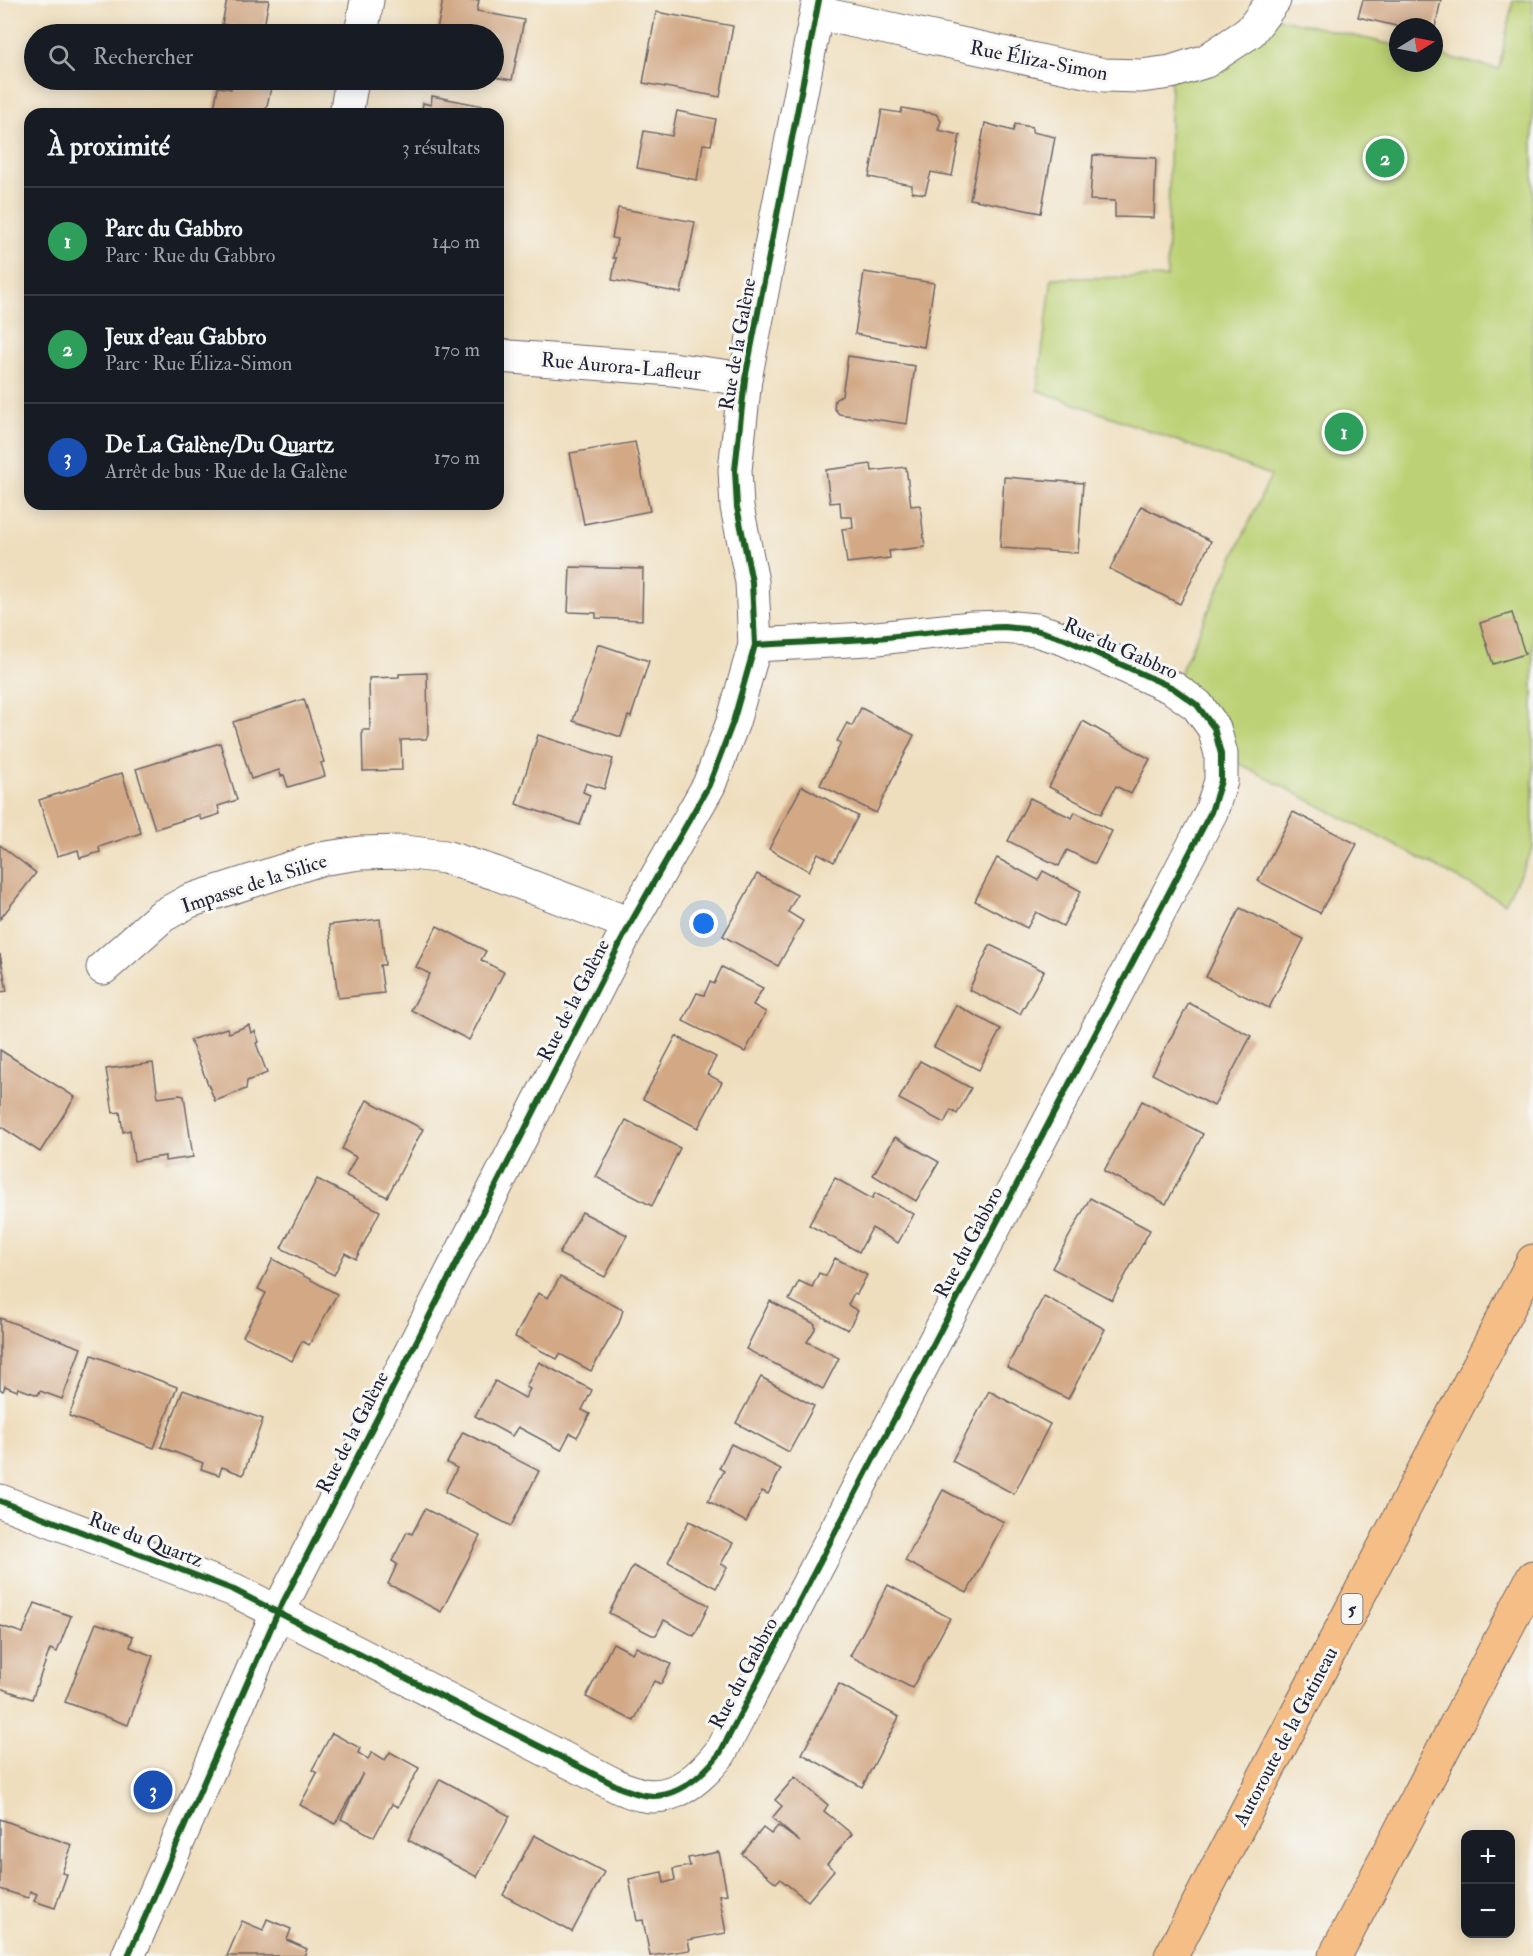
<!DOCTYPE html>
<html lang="fr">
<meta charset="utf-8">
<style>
body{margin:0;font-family:"IM FELL Double Pica",serif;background:#20242c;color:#f1f3f6}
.controls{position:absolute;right:18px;bottom:18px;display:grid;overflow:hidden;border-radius:12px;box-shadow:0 3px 15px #0003}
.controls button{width:54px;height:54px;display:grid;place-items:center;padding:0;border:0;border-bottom:2px solid #363941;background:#171b24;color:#f1f3f6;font:30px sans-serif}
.compass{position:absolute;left:1389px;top:18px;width:54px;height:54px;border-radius:50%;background:#171b24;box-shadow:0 3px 15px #0003;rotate:80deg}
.you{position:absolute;left:704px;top:924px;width:21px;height:21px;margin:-15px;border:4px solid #fff;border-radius:50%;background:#1a73e8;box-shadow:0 0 0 9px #1a73e833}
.badge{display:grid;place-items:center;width:39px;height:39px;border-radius:50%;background:#d93025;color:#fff;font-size:20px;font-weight:700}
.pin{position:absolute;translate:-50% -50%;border:3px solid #fff;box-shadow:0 2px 6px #0006}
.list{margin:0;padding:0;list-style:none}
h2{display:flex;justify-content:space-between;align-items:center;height:78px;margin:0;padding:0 24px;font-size:26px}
h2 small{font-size:20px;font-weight:400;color:#9ea1a6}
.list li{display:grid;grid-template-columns:39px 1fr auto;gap:18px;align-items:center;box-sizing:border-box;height:108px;padding:0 24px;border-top:2px solid #363941}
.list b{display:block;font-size:22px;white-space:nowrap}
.list p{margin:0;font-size:20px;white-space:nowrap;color:#9ea1a6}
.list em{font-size:20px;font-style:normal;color:#9ea1a6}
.icon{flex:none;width:33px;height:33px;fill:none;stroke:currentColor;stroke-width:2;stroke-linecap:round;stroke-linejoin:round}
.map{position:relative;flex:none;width:1533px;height:1956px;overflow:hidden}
.search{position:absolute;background:#171b24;box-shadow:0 3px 15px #0003;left:24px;top:24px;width:480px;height:66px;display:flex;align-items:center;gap:15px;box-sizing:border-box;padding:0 21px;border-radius:33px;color:#9ea1a6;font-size:22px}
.panel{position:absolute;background:#171b24;box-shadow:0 3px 15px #0003;left:24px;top:108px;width:480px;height:402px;border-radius:18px}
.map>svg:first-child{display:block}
.green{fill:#bcd175;stroke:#6f7a58;stroke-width:1.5}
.building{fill:#d2a885}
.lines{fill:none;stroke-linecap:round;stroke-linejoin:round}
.minor-casing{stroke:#6a6468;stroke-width:35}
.motorway-casing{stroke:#6a6468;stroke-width:35}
.minor{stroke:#fff;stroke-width:33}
.motorway{stroke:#f6be87;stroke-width:33}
.cycleway-casing{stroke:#f6f6f2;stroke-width:10}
.cycleway{stroke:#1b5e20;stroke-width:6}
.labels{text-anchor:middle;stroke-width:6;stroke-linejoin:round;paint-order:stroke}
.shield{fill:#f6f6f2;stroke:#626272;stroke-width:1.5}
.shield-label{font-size:18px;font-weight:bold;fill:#22223b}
.street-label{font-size:20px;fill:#22223b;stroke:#f6f6f2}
</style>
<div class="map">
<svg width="1533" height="1956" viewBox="0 0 1533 1956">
<rect width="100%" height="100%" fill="#f6f6f2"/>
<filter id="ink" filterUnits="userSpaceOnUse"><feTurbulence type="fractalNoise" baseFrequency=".0167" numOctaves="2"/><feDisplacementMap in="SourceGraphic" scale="12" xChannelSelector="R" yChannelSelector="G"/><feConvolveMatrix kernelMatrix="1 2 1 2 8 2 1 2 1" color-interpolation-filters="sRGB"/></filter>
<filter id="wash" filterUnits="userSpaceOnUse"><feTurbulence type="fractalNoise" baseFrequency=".008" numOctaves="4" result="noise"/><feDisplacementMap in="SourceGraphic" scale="24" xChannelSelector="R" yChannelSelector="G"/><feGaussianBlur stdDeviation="1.35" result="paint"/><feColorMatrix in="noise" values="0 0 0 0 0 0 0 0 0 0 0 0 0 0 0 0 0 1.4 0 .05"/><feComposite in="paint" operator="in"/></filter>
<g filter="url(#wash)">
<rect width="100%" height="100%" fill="#efdebd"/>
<path class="green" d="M1513,0H1533V849L1505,903L1221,754L1173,688L1271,475L1037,390L1052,278L1167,277L1171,72L1265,15L1398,46V63H1434V54L1499,69Z"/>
<g id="blocks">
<g class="building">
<path d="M227,0H269L263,32L222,24Z"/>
<path d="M443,0H479L477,11L524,20L512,80L494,77V34H436Z"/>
<path d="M1363,0H1441L1435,27H1400L1358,17Z"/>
<path d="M656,12L733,26L720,97L643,83Z"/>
<path d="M233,80H273L265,114H213L218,87L231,89Z"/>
<path d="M432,96L494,108L493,114H421L423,103L431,105Z"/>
<path d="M902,108L936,114L941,121L938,130L960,135L952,176L931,172L925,194L912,192V185L869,177L882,110L901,113Z"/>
<path d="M677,111L716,119L711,145L703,144L697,180L637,168L644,131L672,136Z"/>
<path d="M985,123L1013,131L1015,124L1032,127V132L1055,137L1041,213L970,199Z"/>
<path d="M1093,155L1156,158L1154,218L1115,217V201L1090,200Z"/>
<path d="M618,208L695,222L681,293L612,280L616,258H613L617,239L612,238Z"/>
<path d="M864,272L934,283L924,347L855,334Z"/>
<path d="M848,356L915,366L907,424L839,414L834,408L835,400L842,395Z"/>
<path d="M635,442L650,511L584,524L570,453Z"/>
<path d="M871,464L872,471L906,467L911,506L920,505L925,547L889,551L890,558L847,563L842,529L853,528L852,517H841L840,502L830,503L826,470Z"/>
<path d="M1004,477L1083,483L1078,553L1000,548Z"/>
<path d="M1141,506L1211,541L1180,604L1110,569Z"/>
<path d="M570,567L643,569L642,620L596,618V613L568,612Z"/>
<path d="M1512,613L1525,654L1493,664L1480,623Z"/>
<path d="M598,644L649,661L631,717L628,716L621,737L573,721Z"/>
<path d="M427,673L428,735L426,739L401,740L402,770L363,771L362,730H370L369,678L399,677V674Z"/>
<path d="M304,699L324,762L321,763L325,776L288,787L284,775L281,776L279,770L251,779L233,722Z"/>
<path d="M861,708L914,735L876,813L820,785L841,743L837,741L847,723L852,726Z"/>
<path d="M1083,721L1150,759L1131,794L1116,786L1101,814L1049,787Z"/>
<path d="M538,735L613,759L604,789L586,783L583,792L590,795L580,825L516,804Z"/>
<path d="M220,743L237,800L218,806L220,814L201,820L199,815L155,829L136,769Z"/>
<path d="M122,773L141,833L99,847L100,852L80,858L78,850L57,856L39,800Z"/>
<path d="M802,786L858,816L834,862L818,853L809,871L769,849Z"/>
<path d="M1030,798L1072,818L1075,812L1112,831L1095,864L1067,850L1059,866L1008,841Z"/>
<path d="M1293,812L1357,844L1320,913L1258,881Z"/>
<path d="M0,845L36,873L0,919Z"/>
<path d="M997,858L1038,880L1043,871L1081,891L1063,926L1036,912L1027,928L975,901Z"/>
<path d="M757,874L797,895L788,912L803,921L778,966L723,936Z"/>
<path d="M1240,908L1304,939L1269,1008L1206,977Z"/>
<path d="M380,919L385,965H380L384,993L338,998L329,925Z"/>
<path d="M437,926L486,951L481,960L504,972L469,1040L411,1010L430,974L416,967Z"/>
<path d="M990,945L1044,971L1020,1014L969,990Z"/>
<path d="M0,954L7,991L0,992Z"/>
<path d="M722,967L763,988L753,1005L766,1012L745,1052L683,1021L697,993L704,995L710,982L714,984Z"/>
<path d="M1189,1003L1251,1036L1214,1106L1152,1074Z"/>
<path d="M956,1005L1001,1029L979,1070L934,1047Z"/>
<path d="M249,1025L251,1033L255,1031L259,1042L256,1043L267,1073L247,1081L246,1089L215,1101L190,1040L227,1028L229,1033Z"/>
<path d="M676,1036L716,1057L707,1074L722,1082L698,1128L643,1099Z"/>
<path d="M0,1050L75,1097L40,1152L0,1126Z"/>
<path d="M920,1061L971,1088L957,1114L951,1110L944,1123L899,1099Z"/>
<path d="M153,1063L158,1098L180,1095L184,1096L193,1157L165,1161V1156L134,1161L130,1130L123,1132L120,1112L113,1113L106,1069Z"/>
<path d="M367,1100L423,1129L387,1197L346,1176L356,1157L342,1149Z"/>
<path d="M1142,1101L1203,1134L1166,1204L1104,1171Z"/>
<path d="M626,1120L680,1148L652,1206L596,1177Z"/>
<path d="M895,1137L939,1162L916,1201L873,1175Z"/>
<path d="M835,1178L872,1199L875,1193L914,1214L898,1243L872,1228L859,1252L809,1225Z"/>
<path d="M317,1179L380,1211L356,1259L345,1253L334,1275L281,1248Z"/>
<path d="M1090,1198L1150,1230L1112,1300L1052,1268Z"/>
<path d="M582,1212L627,1235L605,1277L559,1254Z"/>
<path d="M835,1258L867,1275L857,1294L854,1293L848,1305L858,1311L848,1330L789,1300L799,1281L812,1287L819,1273L826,1276Z"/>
<path d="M273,1259L337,1294L309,1345L302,1341L292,1361L243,1336L266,1293L258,1289Z"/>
<path d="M560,1277L623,1310L619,1323L591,1371L560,1354L557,1359L515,1337L538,1293L548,1298Z"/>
<path d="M1044,1296L1105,1329L1068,1399L1007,1367Z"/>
<path d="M770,1301L815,1324V1329L807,1342L839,1358L823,1389L746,1349Z"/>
<path d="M0,1318L81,1348L62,1399L40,1391L38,1395L18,1388L17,1391L5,1386L3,1391L0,1389Z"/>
<path d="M92,1355L177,1387L154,1448L69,1416Z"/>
<path d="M539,1362L592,1390L582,1410L590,1414L577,1437L570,1433L561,1450L518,1427L512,1436L475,1416L495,1381L525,1398L530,1389L526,1387Z"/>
<path d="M761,1377L814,1406L789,1452L736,1423Z"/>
<path d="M183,1390L263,1419L243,1475L222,1467L219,1475L201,1469L203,1463L161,1447Z"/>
<path d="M989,1391L1050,1424L1014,1494L952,1461Z"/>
<path d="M463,1432L539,1471L511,1526L445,1492L457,1468L447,1463Z"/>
<path d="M731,1444L781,1469L768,1494L762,1491L746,1522L708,1501L724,1471L719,1468Z"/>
<path d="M943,1490L1004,1522L967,1593L905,1561Z"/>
<path d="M425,1509L480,1536L441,1612L388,1584L397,1564L392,1561L407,1532L412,1534Z"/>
<path d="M689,1521L733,1543L721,1564L727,1567L716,1588L668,1562Z"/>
<path d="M633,1566L709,1605L694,1636L664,1620L656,1635H652L609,1613Z"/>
<path d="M888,1585L950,1618L912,1688L850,1656Z"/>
<path d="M35,1603L71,1616L57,1652L50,1649L32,1699L0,1688V1628L1,1626L23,1633Z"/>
<path d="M96,1623L133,1636L130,1647L153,1656L128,1725L65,1702Z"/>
<path d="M613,1643L632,1653L636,1647L671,1664L661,1684L654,1681L634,1721L586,1697Z"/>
<path d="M839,1684L899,1717L862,1787L802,1754Z"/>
<path d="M332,1733L360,1748L358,1753L368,1759L372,1752L385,1760L390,1752L419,1768L398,1807L392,1804L374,1837L341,1819L363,1773L335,1824L300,1805L317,1773L312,1770Z"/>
<path d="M795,1777L828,1805L824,1811L852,1834L827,1864L834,1870L808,1901L780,1879L776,1883L742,1854L763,1828L771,1834L778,1826L800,1842L772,1818L782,1806L775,1800Z"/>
<path d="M440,1779L510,1816L477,1877L408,1840Z"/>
<path d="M0,1819L72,1845L62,1873L67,1874L55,1908L34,1901L37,1894L30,1891L28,1898L0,1889Z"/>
<path d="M534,1835L604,1872L572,1932L503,1895Z"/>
<path d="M719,1852L727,1894L719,1895L726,1933L688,1940L690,1950L650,1956L643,1920L637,1921L629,1879L662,1872L664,1883L675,1880L673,1869L690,1866L688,1858Z"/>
<path d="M267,1919L291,1929L287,1940L307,1949L304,1956H227L242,1921L263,1930Z"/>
</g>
</g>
</g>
<g filter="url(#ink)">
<use href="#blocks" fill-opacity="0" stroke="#6a6468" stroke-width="1.5"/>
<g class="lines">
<defs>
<g id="minor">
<path d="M817,13L1104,75L1141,76L1171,72L1206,61L1250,32L1274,0"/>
<path d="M361,34L367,0"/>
<path d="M346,114L352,80"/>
<path d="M498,356L672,369L745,379"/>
<path d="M103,968L162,916L189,901L320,859L360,853L404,852L445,857L495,873L630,924"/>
<path d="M0,1501L234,1590L621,1788C628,1790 636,1794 644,1795C676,1801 702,1776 720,1753L1211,812L1221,781V754L1214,728L1197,705L1173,688L1065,639L1036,630L1004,627L972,628L868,639L755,645"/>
<path d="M128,1956L278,1612L630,924L709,785L733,722L755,645L752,582L737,507L735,470L745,379L819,0"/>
</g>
<g id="motorway">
<path d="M1171,1956L1533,1261"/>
<path d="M1335,1956L1533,1577"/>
</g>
</defs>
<use href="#minor" class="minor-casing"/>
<use href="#motorway" class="motorway-casing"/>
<use href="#minor" class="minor"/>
<use href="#motorway" class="motorway"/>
<defs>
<g id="cycleway">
<path d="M0,1501L234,1590L621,1788C628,1790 636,1794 644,1795C676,1801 702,1776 720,1753L1211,812L1221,781V754L1214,728L1197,705L1173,688L1065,639L1036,630L1004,627L972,628L868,639L755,645"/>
<path d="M128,1956L278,1612L630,924L709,785L733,722L755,645L752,582L737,507L735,470L745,379L819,0"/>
</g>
</defs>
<use href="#cycleway" class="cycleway-casing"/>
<use href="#cycleway" class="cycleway"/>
</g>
</g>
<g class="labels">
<rect class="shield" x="1341.5" y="1594" width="21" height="30" rx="4.5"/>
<g class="shield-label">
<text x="1352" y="1615">5</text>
</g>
<g class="street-label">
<text transform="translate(1039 60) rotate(11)" y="7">Rue Éliza-Simon</text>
<text transform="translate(737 344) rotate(-80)" y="7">Rue de la Galène</text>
<text transform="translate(621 366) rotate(5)" y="7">Rue Aurora-Lafleur</text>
<text transform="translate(1121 648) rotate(24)" y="7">Rue du Gabbro</text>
<text transform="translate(254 883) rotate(-18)" y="7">Impasse de la Silice</text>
<text transform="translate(573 1000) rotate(-63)" y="7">Rue de la Galène</text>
<text transform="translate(968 1242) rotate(-62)" y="7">Rue du Gabbro</text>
<text transform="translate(352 1432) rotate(-63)" y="7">Rue de la Galène</text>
<text transform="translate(146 1539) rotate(21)" y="7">Rue du Quartz</text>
<text transform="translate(743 1673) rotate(-62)" y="7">Rue du Gabbro</text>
<text transform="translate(1285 1736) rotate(-62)" y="7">Autoroute de la Gatineau</text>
</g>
</g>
</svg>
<div class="controls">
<button>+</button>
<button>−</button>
</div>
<svg class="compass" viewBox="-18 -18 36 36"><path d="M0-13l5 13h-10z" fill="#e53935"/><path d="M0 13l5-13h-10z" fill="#9ea1a6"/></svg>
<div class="you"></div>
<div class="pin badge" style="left:1344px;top:432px;background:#2e9e5b">1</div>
<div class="pin badge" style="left:1385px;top:158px;background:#2e9e5b">2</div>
<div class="pin badge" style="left:153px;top:1790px;background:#1a4fb4">3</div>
<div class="search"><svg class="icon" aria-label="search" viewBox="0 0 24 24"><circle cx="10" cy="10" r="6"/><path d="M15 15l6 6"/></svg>Rechercher</div>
<section class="panel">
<h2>À proximité<small>3 résultats</small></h2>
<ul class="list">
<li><span class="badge" style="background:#2e9e5b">1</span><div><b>Parc du Gabbro</b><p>Parc · Rue du Gabbro</p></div><em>140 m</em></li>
<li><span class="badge" style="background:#2e9e5b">2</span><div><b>Jeux d'eau Gabbro</b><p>Parc · Rue Éliza-Simon</p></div><em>170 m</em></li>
<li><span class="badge" style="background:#1a4fb4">3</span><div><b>De La Galène/Du Quartz</b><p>Arrêt de bus · Rue de la Galène</p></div><em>170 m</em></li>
</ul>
</section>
</div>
